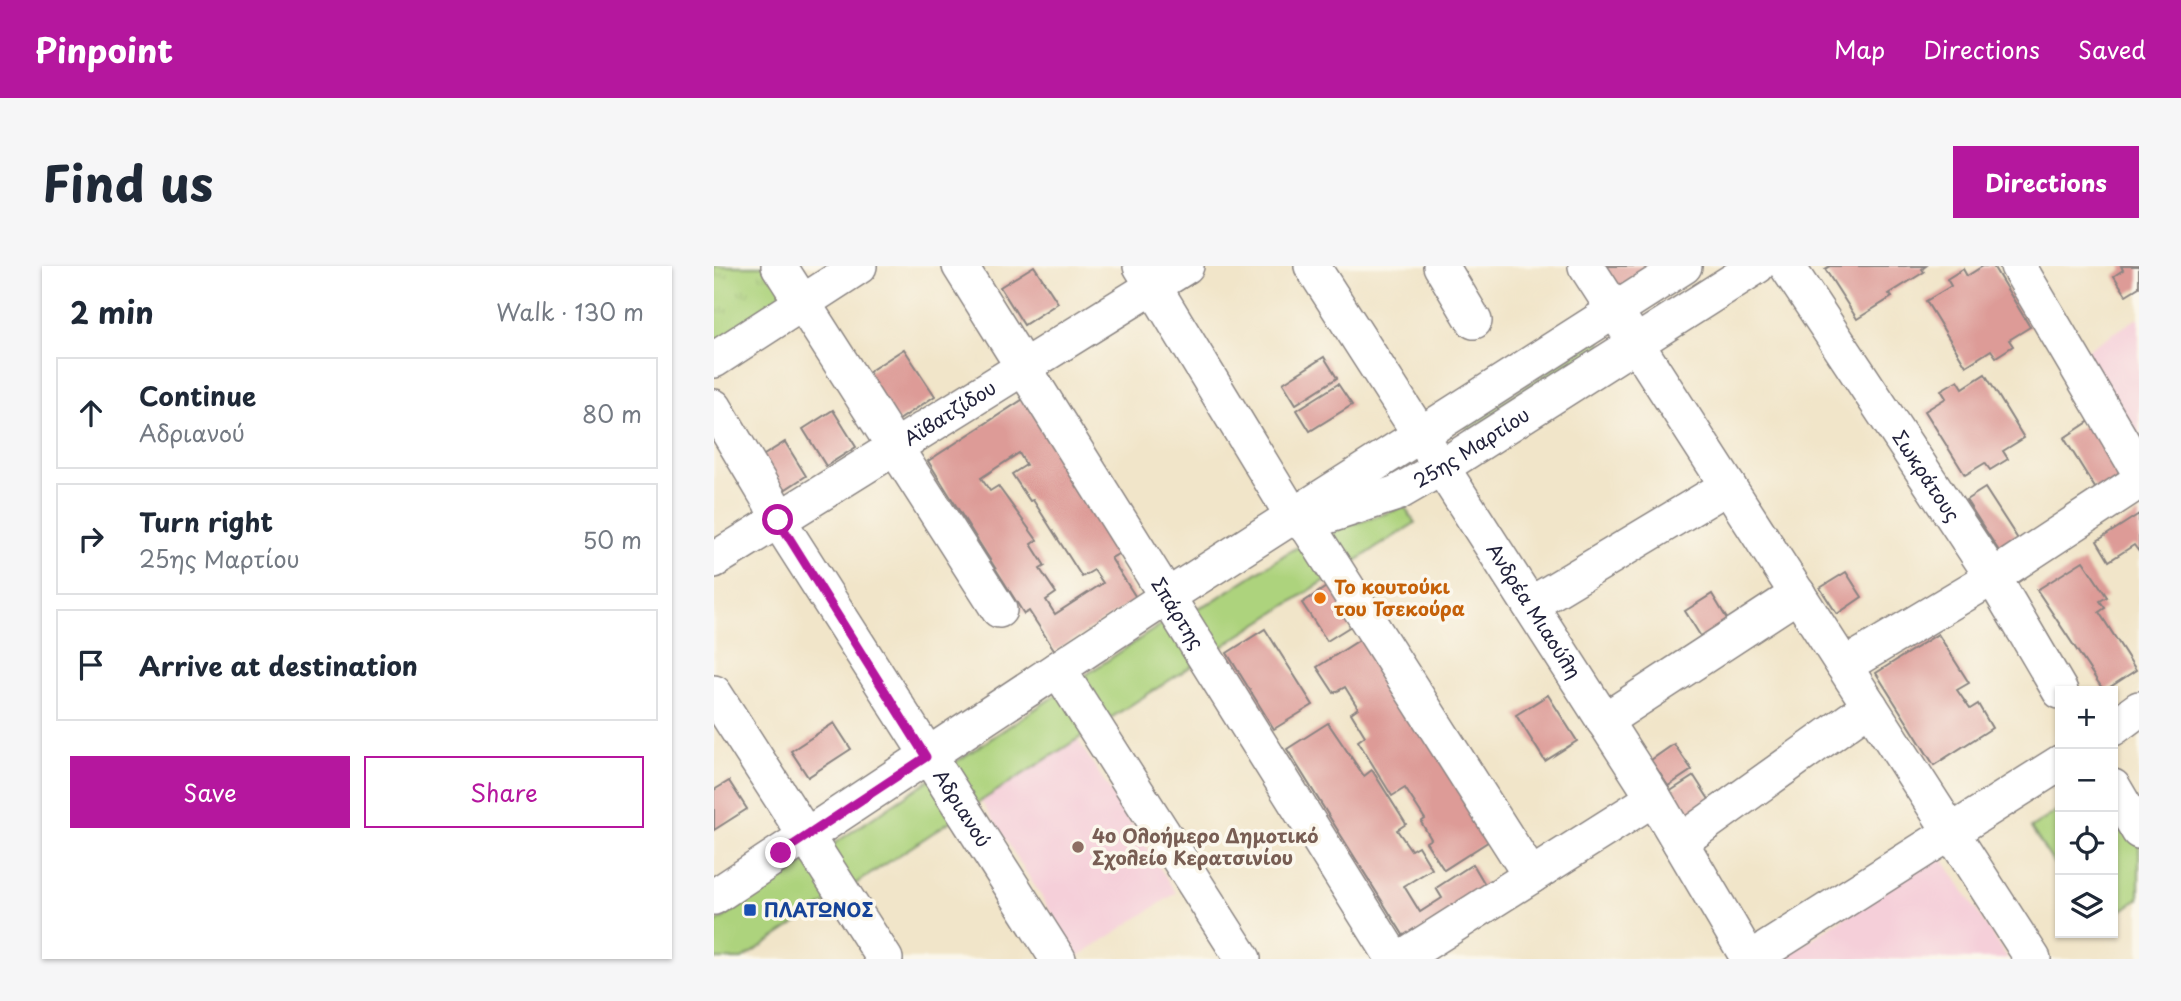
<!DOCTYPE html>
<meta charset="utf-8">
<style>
body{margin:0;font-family:"Playpen Sans",sans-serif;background:#f6f6f7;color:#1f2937}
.controls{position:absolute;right:21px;bottom:21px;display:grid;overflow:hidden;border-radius:0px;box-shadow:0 2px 5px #0004}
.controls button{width:63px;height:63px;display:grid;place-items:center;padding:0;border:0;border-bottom:2px solid #e0e1e3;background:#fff;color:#1f2937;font:35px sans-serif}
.stop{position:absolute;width:21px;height:21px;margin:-16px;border:5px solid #b5179e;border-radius:50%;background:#fff}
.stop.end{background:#b5179e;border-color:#fff;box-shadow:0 2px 7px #0008}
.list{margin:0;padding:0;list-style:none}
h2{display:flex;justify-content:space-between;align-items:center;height:91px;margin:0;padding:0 28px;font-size:30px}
h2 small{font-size:23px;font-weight:400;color:#747a83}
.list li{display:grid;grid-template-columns:46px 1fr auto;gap:21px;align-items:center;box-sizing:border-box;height:112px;margin:0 14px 14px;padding:0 14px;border:2px solid #e0e1e3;border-radius:0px}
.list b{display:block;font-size:26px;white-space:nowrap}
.list p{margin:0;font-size:23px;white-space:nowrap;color:#747a83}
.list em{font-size:23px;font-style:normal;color:#747a83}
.actions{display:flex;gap:14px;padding:21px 28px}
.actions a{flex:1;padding:16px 0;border:2px solid #b5179e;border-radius:0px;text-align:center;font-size:24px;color:#b5179e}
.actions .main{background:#b5179e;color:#fff}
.icon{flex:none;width:38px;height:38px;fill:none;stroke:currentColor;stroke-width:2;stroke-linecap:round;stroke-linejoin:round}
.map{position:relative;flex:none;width:1425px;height:693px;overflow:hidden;border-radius:0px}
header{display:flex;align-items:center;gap:42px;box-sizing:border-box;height:98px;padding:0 35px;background:#b5179e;color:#fff}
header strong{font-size:33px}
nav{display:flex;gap:38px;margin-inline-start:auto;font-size:24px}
.intro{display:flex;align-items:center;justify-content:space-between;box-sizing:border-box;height:168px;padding:0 42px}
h1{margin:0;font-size:49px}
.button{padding:18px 32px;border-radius:0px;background:#b5179e;color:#fff;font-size:24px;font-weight:700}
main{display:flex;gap:42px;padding:0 42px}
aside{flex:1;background:#fff;border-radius:0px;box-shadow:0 2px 5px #0004}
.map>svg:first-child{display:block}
.built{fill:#f5cfd9}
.green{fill:#add37d;stroke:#687a5c;stroke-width:2}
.park{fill:url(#park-tufts);stroke:#687a5c;stroke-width:2}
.building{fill:#dd9b97;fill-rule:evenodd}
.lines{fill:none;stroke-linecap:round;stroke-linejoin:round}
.minor-casing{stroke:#8a8482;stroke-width:38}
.minor{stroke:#fff;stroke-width:35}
.route{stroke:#b5179e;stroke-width:9}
.food-dot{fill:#e8710a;stroke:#fbf7ec;stroke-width:2.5}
.education-dot{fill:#8d6e63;stroke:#fbf7ec;stroke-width:2.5}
.transit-dot{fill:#1a4fb4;stroke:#fbf7ec;stroke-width:2.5}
.labels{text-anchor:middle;stroke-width:7;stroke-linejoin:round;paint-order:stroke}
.street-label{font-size:19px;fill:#22223b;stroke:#fbf7ec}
.food-label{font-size:19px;font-weight:bold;fill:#c56008;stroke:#fbf7ec;text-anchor:start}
.education-label{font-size:19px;font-weight:bold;fill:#785e54;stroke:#fbf7ec;text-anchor:start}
.transit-label{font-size:19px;font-weight:bold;fill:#164399;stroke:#fbf7ec;text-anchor:start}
</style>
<header>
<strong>Pinpoint</strong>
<nav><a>Map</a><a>Directions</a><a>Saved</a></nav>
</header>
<div class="intro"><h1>Find us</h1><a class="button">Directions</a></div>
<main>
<aside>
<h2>2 min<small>Walk · 130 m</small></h2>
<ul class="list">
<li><svg class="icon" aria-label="ahead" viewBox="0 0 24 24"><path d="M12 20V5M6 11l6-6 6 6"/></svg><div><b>Continue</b><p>Αδριανού</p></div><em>80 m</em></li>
<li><svg class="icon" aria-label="right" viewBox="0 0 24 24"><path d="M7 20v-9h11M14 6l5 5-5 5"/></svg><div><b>Turn right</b><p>25ης Μαρτίου</p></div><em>50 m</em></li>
<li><svg class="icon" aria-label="arrive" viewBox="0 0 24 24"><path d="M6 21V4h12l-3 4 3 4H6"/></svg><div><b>Arrive at destination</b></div></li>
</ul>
<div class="actions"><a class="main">Save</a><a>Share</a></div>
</aside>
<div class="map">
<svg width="1425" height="693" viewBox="0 0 1425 693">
<defs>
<pattern id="park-tufts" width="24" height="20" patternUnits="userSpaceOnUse" patternTransform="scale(1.75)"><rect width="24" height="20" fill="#add37d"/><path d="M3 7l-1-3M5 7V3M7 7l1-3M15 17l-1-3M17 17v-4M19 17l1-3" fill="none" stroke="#95b56d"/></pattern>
</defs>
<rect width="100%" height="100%" fill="#fbf7ec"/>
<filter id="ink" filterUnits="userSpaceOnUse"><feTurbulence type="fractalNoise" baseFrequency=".0143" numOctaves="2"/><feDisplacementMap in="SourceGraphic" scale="14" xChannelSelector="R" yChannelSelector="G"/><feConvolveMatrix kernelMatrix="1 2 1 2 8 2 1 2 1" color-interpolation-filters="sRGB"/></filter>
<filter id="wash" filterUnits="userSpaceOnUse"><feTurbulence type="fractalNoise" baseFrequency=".00686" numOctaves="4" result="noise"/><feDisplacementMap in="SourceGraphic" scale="28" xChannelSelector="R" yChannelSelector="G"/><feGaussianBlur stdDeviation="1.57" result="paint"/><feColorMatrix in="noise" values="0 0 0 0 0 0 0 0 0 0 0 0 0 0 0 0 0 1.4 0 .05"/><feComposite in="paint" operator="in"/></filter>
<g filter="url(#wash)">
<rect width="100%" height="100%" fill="#f1e5c9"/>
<g class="built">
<path d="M1425,51V174L1370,86Z"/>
<path d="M363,473L462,627L365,690L267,535Z"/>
<path d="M1226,588L1294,693H1068Z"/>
</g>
<g class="green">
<path d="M886,72L887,81L755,164L750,160Z"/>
<path d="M691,241L701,257L267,535L28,693H0V658L448,358L497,336L578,284L622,264Z"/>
<path d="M1399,536L1425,576V633L1399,650Z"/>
<path d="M1346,543V607L1317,562Z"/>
</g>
<path class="park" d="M0,0H54L78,35L0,87Z"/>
<g id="blocks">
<g class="building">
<path d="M320,0L344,37L310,59L286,21Z"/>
<path d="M887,0H948L905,28Z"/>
<path d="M1116,0H1212L1208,3L1210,6L1175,28L1178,31L1143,53L1111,3Z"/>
<path d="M1269,0H1279L1316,61L1295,74L1299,80L1282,91L1277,84L1252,100L1212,35L1237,20L1233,13L1249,3L1253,10Z"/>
<path d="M1407,0H1425V21L1412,29L1400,10L1409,4Z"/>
<path d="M190,83L221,130L179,158L148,110Z"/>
<path d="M610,91L623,112L582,138L569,117Z"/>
<path d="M1271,108L1310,172L1289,185L1294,193L1276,204L1271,197L1251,209L1211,145L1232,132L1227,124L1244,114L1249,122Z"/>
<path d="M624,118L638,139L596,165L583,144Z"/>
<path d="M311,132L408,286L397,292L423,333L341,385L315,345L310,348L214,195ZM305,187L312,199L298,208L316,235L319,234L368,311L380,304L389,317L341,348L332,334L342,327L326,303L331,300L317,278L323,274L284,220L276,225L267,212Z"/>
<path d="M119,144L142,181L112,200L89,163Z"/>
<path d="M1382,151L1421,212L1388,233L1350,172Z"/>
<path d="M71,176L92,210L64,228L42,194Z"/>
<path d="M1271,222L1311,284L1292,296L1252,234Z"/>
<path d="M1425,248V286L1420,279L1395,295L1383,275Z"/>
<path d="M1369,295L1393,331L1386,335L1391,342L1385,346L1422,404L1390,425L1323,324Z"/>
<path d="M1132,306L1148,331L1123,348L1106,322Z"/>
<path d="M620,316L645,355L613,375L588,337Z"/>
<path d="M998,328L1016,358L989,374L971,345Z"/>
<path d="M551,363L599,439L560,463L513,387Z"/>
<path d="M655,368L783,570L730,604L712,576L717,573L707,556L711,553L691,522L678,530L644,475L651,470L637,447L644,442L631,421L620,427L603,401Z"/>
<path d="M1224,368L1255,417L1243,424L1256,443L1264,438L1278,462L1220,499L1162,407Z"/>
<path d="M834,429L863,475L831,495L802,449Z"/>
<path d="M120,457L137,483L94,511L77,485Z"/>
<path d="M614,457L650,510L658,504L692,558L683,564L697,584L704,580L718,603L690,620L706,646L728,632L722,622L759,598L779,632L698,683L573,483Z"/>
<path d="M960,478L978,504L954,520L937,494Z"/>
<path d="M980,510L996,535L972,551L955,526Z"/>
<path d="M15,515L33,543L0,564V524Z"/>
</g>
</g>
</g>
<g filter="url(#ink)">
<use href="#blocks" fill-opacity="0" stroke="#8a8482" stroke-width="2"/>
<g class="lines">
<defs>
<g id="minor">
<path d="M65,0L285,344"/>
<path id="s1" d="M246,0L680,693"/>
<path d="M427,0L579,250"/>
<path id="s2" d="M598,0L940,532L1035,693"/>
<path d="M727,0L760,55"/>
<path d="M872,0L1319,693"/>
<path id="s3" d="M1073,0L1279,311L1346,425"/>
<path d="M1304,0L1425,205"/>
<path d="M0,94L145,0"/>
<path id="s4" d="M0,141L56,235L64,254L344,693"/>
<path d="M591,256L817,610"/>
<path id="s5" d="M589,258L683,227L728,201L1043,0"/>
<path id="s6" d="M0,294L472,0"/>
<path d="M816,339L1014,220"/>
<path d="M1130,400L1279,311L1425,215"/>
<path d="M344,403L529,693"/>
<path d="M0,427L171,693"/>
<path d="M890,455L1084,328"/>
<path d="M1399,462L1425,443"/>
<path d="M1399,521L1425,565"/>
<path d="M966,576L1156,440"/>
<path d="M0,631L454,330L970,0"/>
<path d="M686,693L940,532"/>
<path d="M1037,693L1346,497"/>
</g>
</defs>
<use href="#minor" class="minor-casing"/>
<use href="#minor" class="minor"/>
</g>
</g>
<g class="lines" filter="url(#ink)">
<path class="route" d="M64,254L212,491L67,587"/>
</g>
<circle class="food-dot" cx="606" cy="332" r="7"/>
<circle class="education-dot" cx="364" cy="581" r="7"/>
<rect class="transit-dot" x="29" y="637" width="14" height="14" rx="3.5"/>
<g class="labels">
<g class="street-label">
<text dy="7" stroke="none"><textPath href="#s6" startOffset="278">Αϊβατζίδου</textPath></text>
<text dy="7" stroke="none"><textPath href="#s5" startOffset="186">25ης Μαρτίου</textPath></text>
<text dy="7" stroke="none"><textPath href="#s3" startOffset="252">Σωκράτους</textPath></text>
<text dy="7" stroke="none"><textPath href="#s2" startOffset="410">Ανδρέα Μιαούλη</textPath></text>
<text dy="7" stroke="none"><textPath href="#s1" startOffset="410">Σπάρτης</textPath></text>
<text dy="7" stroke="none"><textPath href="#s4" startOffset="472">Αδριανού</textPath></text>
</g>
<g class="food-label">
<text x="620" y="328">Το κουτούκι<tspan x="620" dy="22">του Τσεκούρα</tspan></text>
</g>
<g class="education-label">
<text x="378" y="577">4o Ολοήμερο Δημοτικό<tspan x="378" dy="22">Σχολείο Κερατσινίου</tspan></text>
</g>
<g class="transit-label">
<text x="50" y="651">ΠΛΑΤΩΝΟΣ</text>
</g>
</g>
</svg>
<div class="controls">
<button>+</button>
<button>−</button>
<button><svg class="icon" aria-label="locate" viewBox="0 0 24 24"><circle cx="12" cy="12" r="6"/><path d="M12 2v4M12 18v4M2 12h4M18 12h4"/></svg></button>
<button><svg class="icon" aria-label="layers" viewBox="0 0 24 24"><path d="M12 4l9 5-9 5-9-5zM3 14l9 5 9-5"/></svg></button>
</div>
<div class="stop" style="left:64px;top:254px"></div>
<div class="stop end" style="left:67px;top:587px"></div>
</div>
</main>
